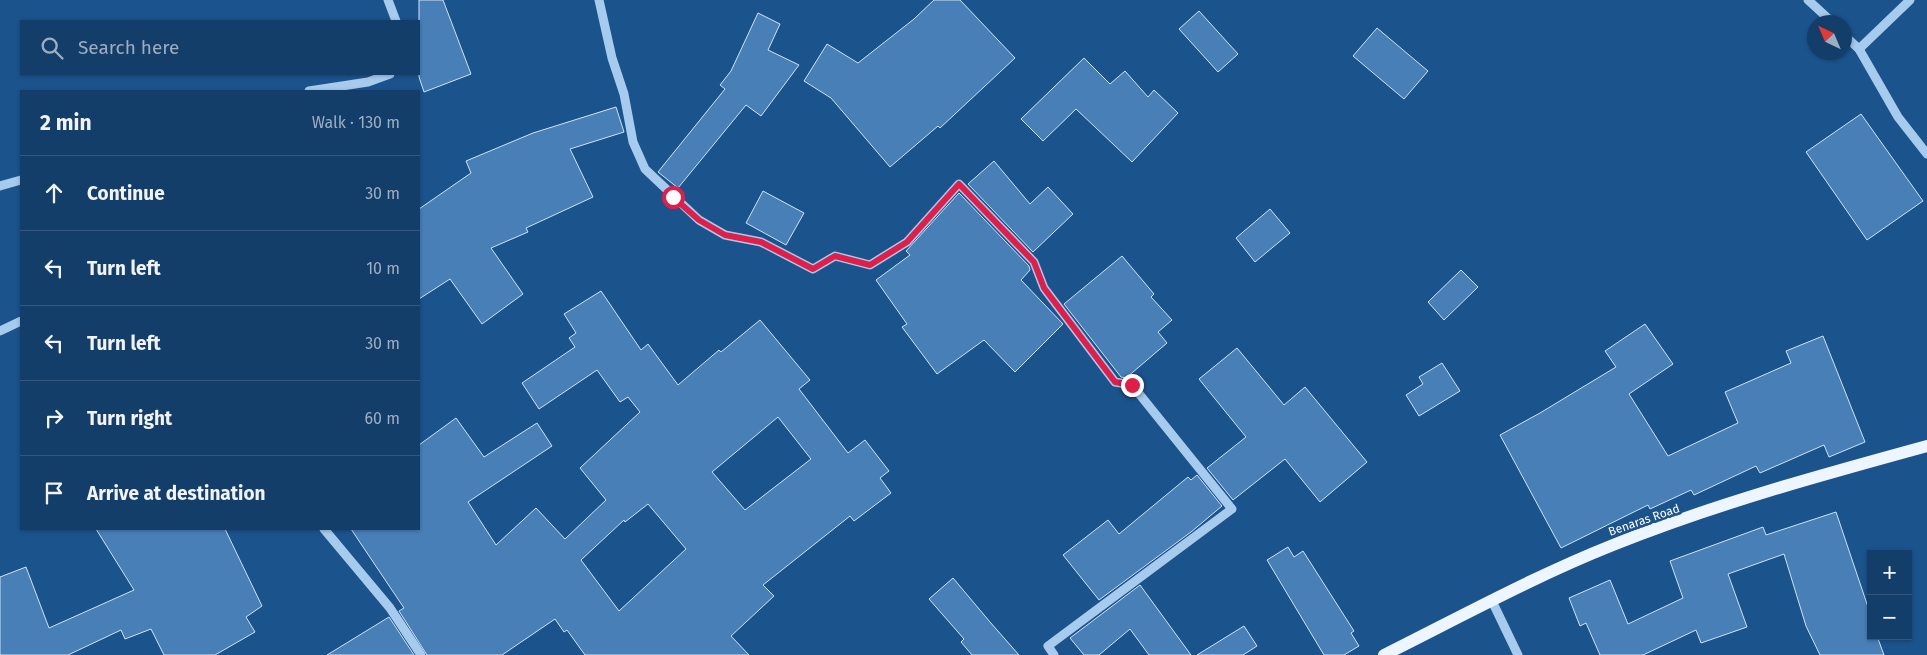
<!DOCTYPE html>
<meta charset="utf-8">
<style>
body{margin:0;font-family:"Fira Sans",sans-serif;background:#1d4570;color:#f1f3f6}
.controls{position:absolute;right:15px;bottom:15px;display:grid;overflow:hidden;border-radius:0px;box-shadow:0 1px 4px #0004}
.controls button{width:45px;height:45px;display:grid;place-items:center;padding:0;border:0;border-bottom:1px solid #33577e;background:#143e6a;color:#f1f3f6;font:25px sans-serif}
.compass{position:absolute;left:1807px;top:15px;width:45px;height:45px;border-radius:50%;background:#143e6a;box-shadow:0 1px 4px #0004;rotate:316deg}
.stop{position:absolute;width:15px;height:15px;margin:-11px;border:4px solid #e11d48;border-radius:50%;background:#fff}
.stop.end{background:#e11d48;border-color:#fff;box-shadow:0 1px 5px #0008}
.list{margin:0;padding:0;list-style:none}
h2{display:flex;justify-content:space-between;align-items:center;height:65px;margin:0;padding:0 20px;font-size:21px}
h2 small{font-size:16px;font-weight:400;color:#9daec1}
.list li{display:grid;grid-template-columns:32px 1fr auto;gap:15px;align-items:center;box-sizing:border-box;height:75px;padding:0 20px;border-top:1px solid #33577e}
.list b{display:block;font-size:19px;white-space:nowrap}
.list em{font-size:16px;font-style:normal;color:#9daec1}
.icon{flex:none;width:28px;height:28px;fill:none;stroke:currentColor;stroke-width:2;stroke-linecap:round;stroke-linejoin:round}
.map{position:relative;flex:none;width:1927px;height:655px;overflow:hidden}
.search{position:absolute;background:#143e6a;box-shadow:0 1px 4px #0004;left:20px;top:20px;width:400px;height:55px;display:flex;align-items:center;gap:12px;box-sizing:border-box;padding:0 18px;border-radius:0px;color:#9daec1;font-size:19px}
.panel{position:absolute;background:#143e6a;box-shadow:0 1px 4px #0004;left:20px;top:90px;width:400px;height:440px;border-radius:0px}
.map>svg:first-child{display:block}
.building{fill:#487fb7;stroke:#cde4fa;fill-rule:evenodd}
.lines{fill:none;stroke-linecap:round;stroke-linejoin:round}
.minor{stroke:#a7cbed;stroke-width:9}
.major{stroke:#edf5ff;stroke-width:12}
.route{stroke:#e11d48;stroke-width:6}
.labels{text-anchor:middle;stroke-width:5;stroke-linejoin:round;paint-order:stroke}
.street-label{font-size:12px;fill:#fff;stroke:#1b538d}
</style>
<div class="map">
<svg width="1927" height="655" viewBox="0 0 1927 655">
<rect width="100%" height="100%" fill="#1b538d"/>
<g class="building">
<path d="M419,0H443L471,74L424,92L419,77Z"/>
<path d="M934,0H960L1015,58L940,128L938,126L890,167L831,98L804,81L827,44L858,63L914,19Z"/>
<path d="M1199,11L1238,54L1218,72L1179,29Z"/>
<path d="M758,13L780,24L768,50L799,65L761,116L746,105L678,188L658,172L725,89L720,85L731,71Z"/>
<path d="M1377,28L1428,71L1404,99L1353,56Z"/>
<path d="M1084,58L1110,84L1125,71L1148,97L1154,90L1178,113L1132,162L1076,109L1043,141L1021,119Z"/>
<path d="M616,107L624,132L570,149L593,197L526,228L528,232L491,248L523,294L482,324L450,279L419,299V209L471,173L466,161L533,133Z"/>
<path d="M1861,114L1923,201L1867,240L1806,152Z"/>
<path d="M994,161L1030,204L1048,187L1073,214L1033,252L968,184Z"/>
<path d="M763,191L804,213L786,245L746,223Z"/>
<path d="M959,193L1029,266L1030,270L1021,280L1063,324L1015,372L984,340L937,374L902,327L907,324L876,280L910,255L906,251Z"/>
<path d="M1270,209L1290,233L1255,262L1236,238Z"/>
<path d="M1122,256L1154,294L1151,297L1172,320L1158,332L1167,343L1126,378L1121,377L1064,304Z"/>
<path d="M1461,270L1478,287L1444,320L1428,302Z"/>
<path d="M601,291L641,350L648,344L678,385L719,350L721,352L760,320L810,380L799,389L848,453L865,440L889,471L880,478L891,493L854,521L850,516L763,585L774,596L731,636L749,655H585L567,630L564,632L555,619L502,655H427L399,611L404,608L351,529H419V445L456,418L484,457L537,423L552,446L468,502L496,545L536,508L565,539L606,500L580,468L640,412L628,397L620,402L597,370L539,409L522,383L575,347L569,338L576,333L564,314ZM778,417L811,459L745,510L712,472ZM648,504L686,549L619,611L581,560L624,520L625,522Z"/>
<path d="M1645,324L1673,364L1629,394L1668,456L1738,423L1725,392L1791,363L1786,351L1823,336L1865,442L1829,457L1824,445L1760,473L1756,466L1694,495L1691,490L1650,509L1648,505L1561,548L1500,435L1540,413L1616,367L1605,351Z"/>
<path d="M1237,348L1284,405L1305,387L1367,462L1320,502L1285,459L1233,500L1207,468L1246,437L1199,379Z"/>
<path d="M1442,363L1460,391L1419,416L1406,395L1423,384L1419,377Z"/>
<path d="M1197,475L1222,506L1191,532L1099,600L1063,555L1108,520L1119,534L1188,477L1191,480Z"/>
<path d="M1836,512L1871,616V636H1877L1884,655H1820L1806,626L1784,554L1728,574L1747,627L1701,643L1696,630L1643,655H1600L1586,623L1580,626L1569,598L1610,580L1628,624L1683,598L1670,561L1763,527L1766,535Z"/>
<path d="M96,529H225L262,606L246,617L255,632L215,655H164L151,629L125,639L121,630L68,655H0V577L26,567L49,628L134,590Z"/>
<path d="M1288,547L1294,557L1303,551L1354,631L1351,633L1359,646L1344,655H1324L1267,560Z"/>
<path d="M953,578L990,622L1019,655H972L961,642L964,639L929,599Z"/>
<path d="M1140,585L1191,655H1149L1130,629L1099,655H1084L1070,638Z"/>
<path d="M389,617L414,655H327Z"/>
<path d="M1244,626L1257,646L1243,655H1197Z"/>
</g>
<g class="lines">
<g class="minor">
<path d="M388,0L396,21"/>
<path d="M599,0L612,58L624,94L633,142L645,169L699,220L725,235L761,242L813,269L835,256L870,265L907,242L959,184L1034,262L1044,288L1115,382L1132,385L1232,509L1048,646L1054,655"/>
<path d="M1808,0L1832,22"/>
<path d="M1844,35L1859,49L1910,0"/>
<path d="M1859,49L1898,117L1927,154"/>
<path d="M309,91L368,82L390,74"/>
<path d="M0,186L21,180"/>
<path d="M0,331L21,321"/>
<path d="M324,529L390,608L421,655"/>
<path d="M1492,601L1518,655"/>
</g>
<path class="major" d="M1384,655C1460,617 1535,576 1613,545C1715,504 1821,475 1927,446"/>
</g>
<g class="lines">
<path class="route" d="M673,197L699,220L725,235L761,242L813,269L835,256L870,265L907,242L959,184L1034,262L1044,288L1115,382L1132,385"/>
</g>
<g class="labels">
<g class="street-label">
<text transform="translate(1644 520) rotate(-19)" y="4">Benaras Road</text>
</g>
</g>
</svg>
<div class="controls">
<button>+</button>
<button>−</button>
</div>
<svg class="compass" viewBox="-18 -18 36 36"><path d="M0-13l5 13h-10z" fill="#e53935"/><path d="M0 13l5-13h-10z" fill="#9daec1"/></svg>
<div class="stop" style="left:673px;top:197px"></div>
<div class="stop end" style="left:1132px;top:385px"></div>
<div class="search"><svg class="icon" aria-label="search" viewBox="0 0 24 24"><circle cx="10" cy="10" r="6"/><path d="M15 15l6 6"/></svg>Search here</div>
<section class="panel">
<h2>2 min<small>Walk · 130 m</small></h2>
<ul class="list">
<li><svg class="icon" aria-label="ahead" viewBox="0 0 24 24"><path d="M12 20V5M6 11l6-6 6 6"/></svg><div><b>Continue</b></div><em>30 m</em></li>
<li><svg class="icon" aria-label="left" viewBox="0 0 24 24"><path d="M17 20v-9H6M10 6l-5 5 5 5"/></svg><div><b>Turn left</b></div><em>10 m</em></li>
<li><svg class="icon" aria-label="left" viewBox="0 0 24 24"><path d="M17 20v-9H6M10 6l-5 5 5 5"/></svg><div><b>Turn left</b></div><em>30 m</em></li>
<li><svg class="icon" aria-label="right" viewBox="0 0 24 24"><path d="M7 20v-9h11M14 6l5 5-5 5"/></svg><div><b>Turn right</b></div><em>60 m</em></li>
<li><svg class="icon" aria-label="arrive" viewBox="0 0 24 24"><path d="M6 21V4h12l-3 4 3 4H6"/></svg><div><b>Arrive at destination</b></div></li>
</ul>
</section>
</div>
